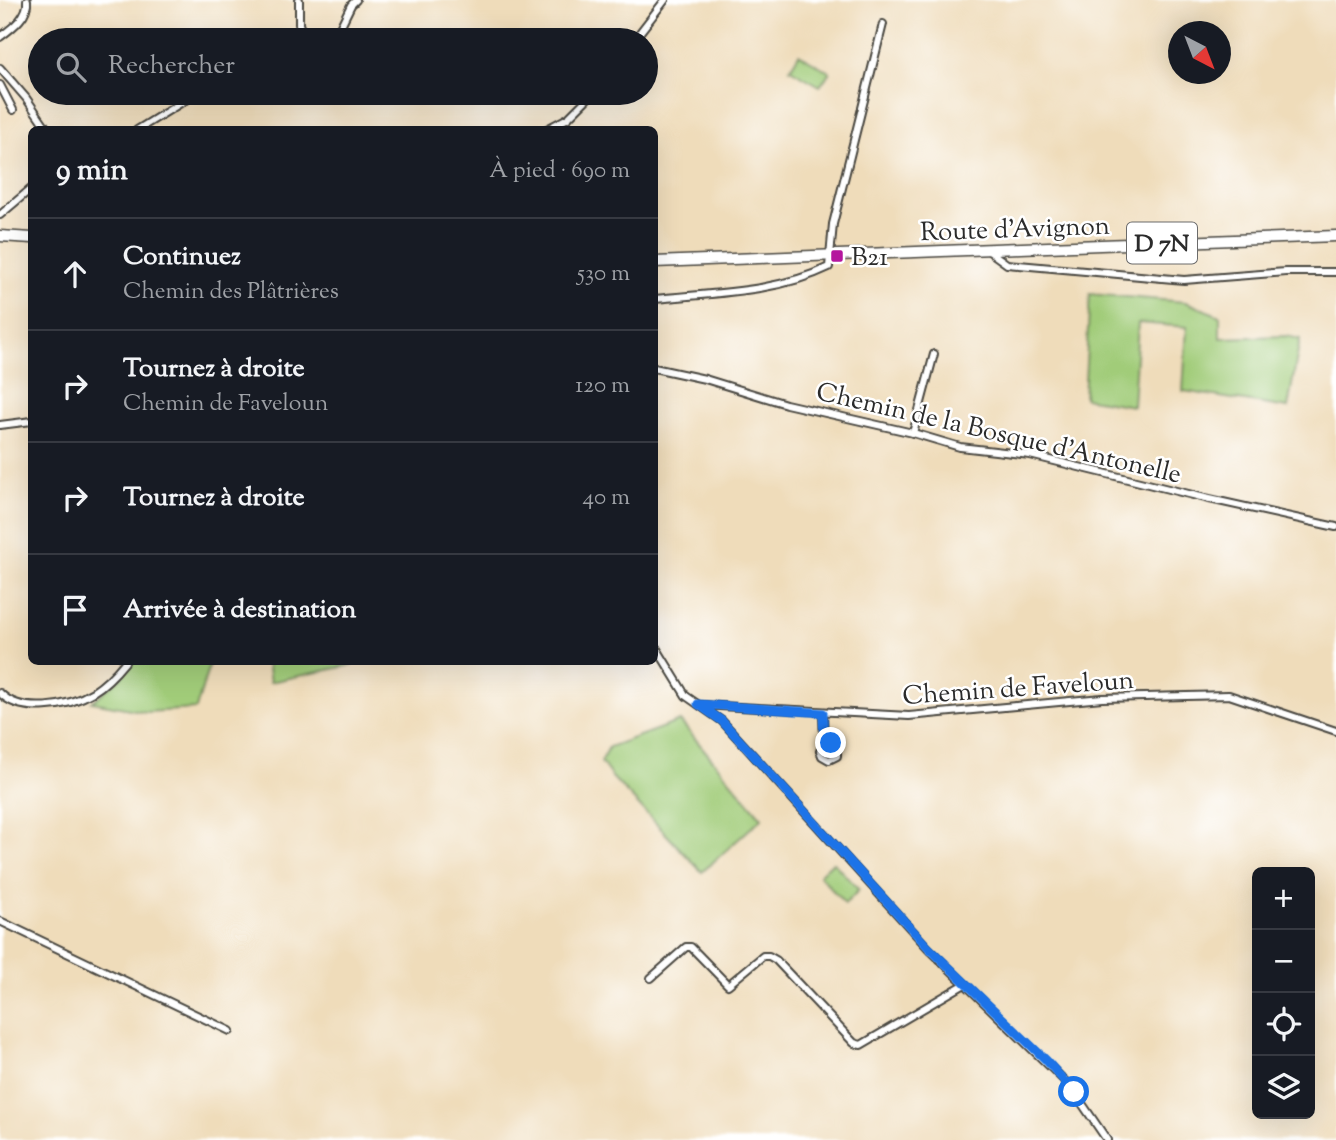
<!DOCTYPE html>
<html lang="fr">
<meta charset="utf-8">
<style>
body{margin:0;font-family:"Sorts Mill Goudy",serif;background:#242831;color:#f1f3f6}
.controls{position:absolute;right:21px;bottom:21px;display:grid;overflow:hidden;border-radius:10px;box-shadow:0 7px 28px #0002}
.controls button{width:63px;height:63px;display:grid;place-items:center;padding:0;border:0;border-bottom:2px solid #363941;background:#171b24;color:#f1f3f6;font:35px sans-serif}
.compass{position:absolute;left:1168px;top:21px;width:63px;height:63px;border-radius:50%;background:#171b24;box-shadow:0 7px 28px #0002;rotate:138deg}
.stop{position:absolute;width:21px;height:21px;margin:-16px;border:5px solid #1a73e8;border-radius:50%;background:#fff}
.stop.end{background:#1a73e8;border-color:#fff;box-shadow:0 2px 7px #0008}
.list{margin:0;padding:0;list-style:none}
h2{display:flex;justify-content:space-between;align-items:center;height:91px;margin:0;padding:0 28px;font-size:30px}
h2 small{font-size:23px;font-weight:400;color:#9ea1a6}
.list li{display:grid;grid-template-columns:46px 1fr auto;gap:21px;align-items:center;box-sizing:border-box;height:112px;padding:0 28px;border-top:2px solid #363941}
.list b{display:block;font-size:26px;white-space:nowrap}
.list p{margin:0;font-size:23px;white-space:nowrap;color:#9ea1a6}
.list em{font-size:23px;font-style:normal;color:#9ea1a6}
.icon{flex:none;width:38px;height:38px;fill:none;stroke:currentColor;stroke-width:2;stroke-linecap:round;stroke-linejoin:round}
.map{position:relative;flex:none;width:1336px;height:1140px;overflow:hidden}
.search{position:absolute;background:#171b24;box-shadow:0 7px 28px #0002;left:28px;top:28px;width:630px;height:77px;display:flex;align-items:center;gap:18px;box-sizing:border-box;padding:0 24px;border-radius:38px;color:#9ea1a6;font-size:26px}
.panel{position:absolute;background:#171b24;box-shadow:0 7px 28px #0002;left:28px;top:126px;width:630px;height:539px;border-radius:10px}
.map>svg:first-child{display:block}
.green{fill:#a1cc79;stroke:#667c52;stroke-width:2}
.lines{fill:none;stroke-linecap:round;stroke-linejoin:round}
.street-casing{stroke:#484640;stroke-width:10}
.primary-casing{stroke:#484640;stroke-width:13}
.street{stroke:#fff;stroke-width:6}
.primary{stroke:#fff;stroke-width:10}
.route{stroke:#1a73e8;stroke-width:9}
.poi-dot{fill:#b5179e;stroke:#fff;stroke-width:2.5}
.labels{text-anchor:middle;stroke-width:5;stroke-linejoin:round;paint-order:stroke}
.shield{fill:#fff;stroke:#6b6b6b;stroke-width:2}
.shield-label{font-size:24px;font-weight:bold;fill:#2b2b2b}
.street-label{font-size:26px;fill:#2b2b2b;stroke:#fff}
.poi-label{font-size:26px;fill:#2b2b2b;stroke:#fff;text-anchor:start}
</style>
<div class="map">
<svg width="1336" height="1140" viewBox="0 0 1336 1140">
<rect width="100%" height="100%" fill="#fff"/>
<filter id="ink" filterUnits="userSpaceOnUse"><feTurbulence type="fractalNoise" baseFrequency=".0143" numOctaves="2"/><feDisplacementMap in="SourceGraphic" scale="14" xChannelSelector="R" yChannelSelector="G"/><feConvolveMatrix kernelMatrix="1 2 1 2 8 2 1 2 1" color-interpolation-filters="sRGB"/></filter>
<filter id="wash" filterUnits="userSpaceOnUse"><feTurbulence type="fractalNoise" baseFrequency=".00686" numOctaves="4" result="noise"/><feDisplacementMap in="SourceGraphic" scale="28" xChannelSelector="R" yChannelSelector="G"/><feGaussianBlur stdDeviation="1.57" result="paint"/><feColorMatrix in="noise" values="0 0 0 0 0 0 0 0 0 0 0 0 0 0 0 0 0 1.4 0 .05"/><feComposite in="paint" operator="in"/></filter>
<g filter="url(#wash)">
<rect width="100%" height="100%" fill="#efdcba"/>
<g class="green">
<path d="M799,54L830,72L820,86L790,69Z"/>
<path d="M1090,294L1186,302L1220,316V338L1286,336L1300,339L1288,408L1183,391L1187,327L1138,323L1133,406L1084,398Z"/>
<path d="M133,662H210L196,709L146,712L92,702L120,678Z"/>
<path d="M267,662H356L347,666L270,682Z"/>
<path d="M680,721L762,818L702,872L612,777L601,762L609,747Z"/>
<path d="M833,862L859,890L845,904L819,875Z"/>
</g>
</g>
<g filter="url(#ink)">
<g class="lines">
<defs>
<g id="street">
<path d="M299,0V24L305,40"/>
<path d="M0,37C12,28 29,16 27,0"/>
<path d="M334,40L351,5L356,0"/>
<path d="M634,40L665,0"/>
<path d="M0,68L26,98L48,130"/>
<path d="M0,85L13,110"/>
<path d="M137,130L197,93"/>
<path d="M545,130L568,118L593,93"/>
<path d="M0,215L32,188"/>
<path d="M989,251L1007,264L1184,280L1286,272H1336"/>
<path d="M654,299C712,293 776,293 829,267L833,224L883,24"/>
<path d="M654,368L705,379L786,404L913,433L960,447L1030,455L1205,498L1336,527"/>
<path d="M0,425L32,421"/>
<path d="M913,433L934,354"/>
<path d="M654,644L686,696L722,721L928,948L1070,1086L1107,1140"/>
<path d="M0,693C21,715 69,707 93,692C106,684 116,673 125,662"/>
<path d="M701,705L909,716L1102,698L1229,695L1336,731"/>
<path d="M823,713L824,744"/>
<path d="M831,743L837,747V756L829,760L822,756L820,751L824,744Z"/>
<path d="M0,921L230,1031"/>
<path d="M651,978L686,947H691L728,985L763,956H769L776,960L854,1043L861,1045L965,984"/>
</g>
<g id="primary">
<path d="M0,236L32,238"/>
<path d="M654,262L1336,236"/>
</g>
</defs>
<use href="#street" class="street-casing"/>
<use href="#primary" class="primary-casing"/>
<use href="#street" class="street"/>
<use href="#primary" class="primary"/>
</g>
</g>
<g class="lines" filter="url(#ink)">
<path class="route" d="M831,743L824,744L823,713L698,704L722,721L928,947L1046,1060L1074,1092"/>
</g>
<rect class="poi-dot" x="830" y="249" width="14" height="14" rx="3.5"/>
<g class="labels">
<rect class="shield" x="1127" y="222.5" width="70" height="41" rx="5"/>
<g class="shield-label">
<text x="1162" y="251">D 7N</text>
</g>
<g class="street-label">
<text transform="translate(1015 228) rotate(-2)" y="9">Route d'Avignon</text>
<text transform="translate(999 432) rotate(13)" y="9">Chemin de la Bosque d'Antonelle</text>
<text transform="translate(1018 687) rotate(-4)" y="9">Chemin de Faveloun</text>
</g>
<g class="poi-label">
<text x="851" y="265">B21</text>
</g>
</g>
</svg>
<div class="controls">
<button>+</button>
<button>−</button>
<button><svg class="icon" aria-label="locate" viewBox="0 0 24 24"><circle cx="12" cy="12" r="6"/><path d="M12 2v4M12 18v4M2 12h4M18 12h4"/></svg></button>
<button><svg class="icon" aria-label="layers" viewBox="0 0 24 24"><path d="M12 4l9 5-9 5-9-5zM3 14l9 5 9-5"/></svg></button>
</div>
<svg class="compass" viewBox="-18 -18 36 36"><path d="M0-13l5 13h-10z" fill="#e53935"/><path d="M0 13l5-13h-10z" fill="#9ea1a6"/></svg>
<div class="stop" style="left:1074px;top:1092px"></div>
<div class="stop end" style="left:831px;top:743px"></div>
<div class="search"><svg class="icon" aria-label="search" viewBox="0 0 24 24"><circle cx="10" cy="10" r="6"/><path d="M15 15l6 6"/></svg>Rechercher</div>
<section class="panel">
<h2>9 min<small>À pied · 690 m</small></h2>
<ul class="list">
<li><svg class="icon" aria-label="ahead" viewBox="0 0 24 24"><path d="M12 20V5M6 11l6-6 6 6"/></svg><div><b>Continuez</b><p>Chemin des Plâtrières</p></div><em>530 m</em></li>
<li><svg class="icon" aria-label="right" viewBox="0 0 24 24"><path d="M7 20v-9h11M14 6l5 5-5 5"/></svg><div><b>Tournez à droite</b><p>Chemin de Faveloun</p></div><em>120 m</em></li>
<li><svg class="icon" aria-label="right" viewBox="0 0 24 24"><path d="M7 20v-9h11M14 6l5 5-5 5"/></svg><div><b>Tournez à droite</b></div><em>40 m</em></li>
<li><svg class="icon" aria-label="arrive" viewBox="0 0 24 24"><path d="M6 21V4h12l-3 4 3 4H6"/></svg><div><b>Arrivée à destination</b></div></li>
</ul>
</section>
</div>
